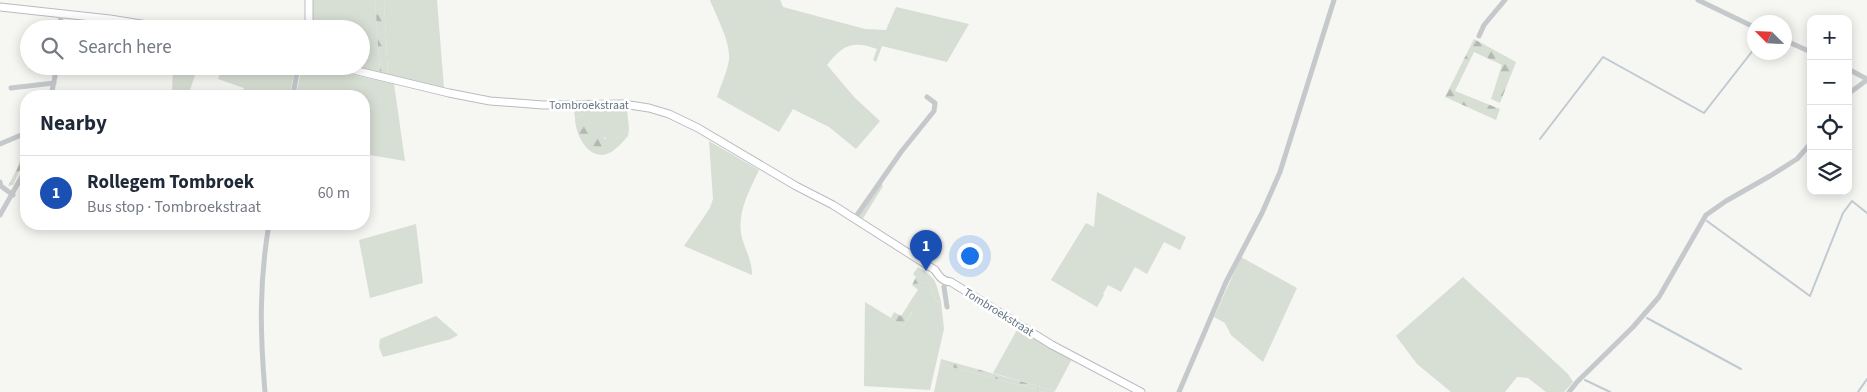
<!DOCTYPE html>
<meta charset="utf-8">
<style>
body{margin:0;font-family:"Source Sans 3",sans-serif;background:#f2f2f3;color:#1f2937}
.controls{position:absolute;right:15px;top:15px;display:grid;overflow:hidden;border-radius:10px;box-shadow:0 2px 12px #0003}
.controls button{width:45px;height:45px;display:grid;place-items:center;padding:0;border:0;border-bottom:1px solid #e0e1e3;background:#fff;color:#1f2937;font:25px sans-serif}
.compass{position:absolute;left:1747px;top:15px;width:45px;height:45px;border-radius:50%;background:#fff;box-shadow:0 2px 12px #0003;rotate:294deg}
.you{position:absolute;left:969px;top:255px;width:18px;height:18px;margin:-12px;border:4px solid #fff;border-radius:50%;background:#1a73e8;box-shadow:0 0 0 8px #1a73e833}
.badge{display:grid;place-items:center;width:32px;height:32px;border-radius:50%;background:#ec571d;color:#fff;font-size:16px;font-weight:700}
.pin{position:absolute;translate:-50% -41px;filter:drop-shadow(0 1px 2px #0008)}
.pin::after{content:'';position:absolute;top:26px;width:18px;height:15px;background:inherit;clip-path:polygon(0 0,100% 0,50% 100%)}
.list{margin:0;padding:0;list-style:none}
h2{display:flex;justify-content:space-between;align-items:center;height:65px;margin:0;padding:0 20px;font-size:21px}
h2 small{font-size:16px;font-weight:400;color:#747a83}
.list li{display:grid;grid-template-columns:32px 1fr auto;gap:15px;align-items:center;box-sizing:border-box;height:75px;padding:0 20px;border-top:1px solid #e0e1e3}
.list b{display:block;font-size:19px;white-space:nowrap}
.list p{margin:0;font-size:16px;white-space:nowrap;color:#747a83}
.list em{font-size:16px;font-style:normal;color:#747a83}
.icon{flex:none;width:28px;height:28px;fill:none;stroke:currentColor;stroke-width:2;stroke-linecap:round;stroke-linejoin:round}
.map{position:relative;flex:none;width:1867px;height:392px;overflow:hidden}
.search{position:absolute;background:#fff;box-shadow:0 2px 12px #0003;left:20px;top:20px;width:350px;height:55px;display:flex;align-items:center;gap:12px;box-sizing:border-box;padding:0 18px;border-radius:28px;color:#747a83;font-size:19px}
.panel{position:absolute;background:#fff;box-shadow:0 2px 12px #0003;left:20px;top:90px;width:350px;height:140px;border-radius:20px}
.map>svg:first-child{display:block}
.grass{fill:#d7ded3}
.forest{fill:url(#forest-firs)}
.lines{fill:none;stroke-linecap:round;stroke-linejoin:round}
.stream{stroke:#c0cad0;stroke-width:2}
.secondary-casing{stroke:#b8bcc1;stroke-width:9}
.street{stroke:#c6c9cc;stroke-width:5}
.secondary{stroke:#fff;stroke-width:7}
.labels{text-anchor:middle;stroke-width:5;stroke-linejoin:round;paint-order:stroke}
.street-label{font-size:12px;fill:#647585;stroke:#fff}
</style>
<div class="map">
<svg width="1867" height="392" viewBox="0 0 1867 392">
<defs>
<pattern id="forest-firs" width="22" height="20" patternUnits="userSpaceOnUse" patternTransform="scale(1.25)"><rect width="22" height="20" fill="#d7ded3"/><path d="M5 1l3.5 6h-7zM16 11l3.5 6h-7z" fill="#b2b9b1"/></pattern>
</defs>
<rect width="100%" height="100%" fill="#f6f6f3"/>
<g class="grass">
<path d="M313,0H375L380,73L351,66H361V29H312Z"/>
<path d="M384,0H437L444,88L388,75Z"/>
<path d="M710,0H780L783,7L865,29L886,30L896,7L969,24L947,62L882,46L876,62L873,60L877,49C853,40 842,45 827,65L855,98L880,121L856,149L829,127L793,109L779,132L717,97C721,85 727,72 729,60C731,42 716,16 710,0Z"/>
<path d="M173,66H204L203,71L197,69L188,96H172Z"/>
<path d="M212,66H295L290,96H241L244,88L218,79L220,73L211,70Z"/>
<path d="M302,66H313L394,84L405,161L364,154V96H296Z"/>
<path d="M598,108L627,109L629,129L616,139L609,140L602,136L583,115L575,118L574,110Z"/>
<path d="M709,141L759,170C749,192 736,213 742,238C746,252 752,260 752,275L684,246L710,208L713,199Z"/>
<path d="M881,183L883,186L862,220L858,218Z"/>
<path d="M1097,192L1186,237L1180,250L1164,242L1147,274L1135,267L1121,292L1108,285L1103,294L1104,295L1097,307L1051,280L1086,223L1094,227Z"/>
<path d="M416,224L423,283L370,298L359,240Z"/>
<path d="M1241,257L1297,288L1263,362L1231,335L1225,323L1214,317Z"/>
<path d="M1463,277L1568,374L1573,382L1564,392H1546L1528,378L1517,377L1505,392H1451L1417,364L1396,336Z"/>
<path d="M928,282L937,302L941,301L944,329L930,390L864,386L865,302L904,326L912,312L907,307L913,297L917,300L923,283Z"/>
<path d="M436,316L458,335L451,339L383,357L379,347L380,339Z"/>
<path d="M1018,328L1072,359L1055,391L993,373Z"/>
<path d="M940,364L1046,392H934Z"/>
</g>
<g class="forest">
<path d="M375,0H384L388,75L380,73Z"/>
<path d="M1474,39L1516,62L1500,103L1491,99L1502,65L1474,52L1455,91L1500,109L1496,120L1445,97Z"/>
<path d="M583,115L590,120L605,139H616L629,129L628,136C623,141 618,148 611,152C590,164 575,135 575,118Z"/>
<path d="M26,144V157L13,185L8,186L17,169Z"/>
<path d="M918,267C937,279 935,280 941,301L937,302L928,282L923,283L924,289L918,301L913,297L918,290L912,285L916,277L913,274Z"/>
<path d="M907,307L912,311L904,326L891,318L894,312L901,316Z"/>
<path d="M941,359L1055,391L1054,392H1046L940,364Z"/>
</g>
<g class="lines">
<g class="stream">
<path d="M1540,139L1603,57L1704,113L1754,49"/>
<path d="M1707,221L1810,296L1843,213L1852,201L1867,213"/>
<path d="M1647,318L1741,369"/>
<path d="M1585,380L1610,392"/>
<path d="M1858,392L1867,379"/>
</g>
<defs>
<g id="secondary">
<path d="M0,7L110,19L172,29"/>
<path d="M309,29V0"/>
<path d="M337,66L449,93L490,101L543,105L623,104L649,108L669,114L698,128L796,186L833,205L935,270C940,278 943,281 951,282L1052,345L1141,392"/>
</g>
</defs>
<use href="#secondary" class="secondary-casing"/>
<g class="street">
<path d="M1698,0L1754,27"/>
<path d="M60,29L61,14"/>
<path d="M1479,36L1484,25L1505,0"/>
<path d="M1784,40L1811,52"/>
<path d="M1848,69L1867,79"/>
<path d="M11,88L54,83"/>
<path d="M1848,94L1867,80"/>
<path d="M51,96L57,66"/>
<path d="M293,96L298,66"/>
<path d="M0,144L26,133"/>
<path d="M0,182L1,186L13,195"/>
<path d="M0,215L26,169"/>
<path d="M855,218L901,152L934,111L935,103L927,97"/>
<path d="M946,282L944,287L947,307"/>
<path d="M265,392C260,332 259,283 269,224"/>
<path d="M1179,392L1226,282L1262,213L1280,172L1334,0"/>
<path d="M1569,392L1577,382L1633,327L1659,297L1706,215L1726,201L1770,176L1797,159L1811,143"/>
</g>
<use href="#secondary" class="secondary"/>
</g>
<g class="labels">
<g class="street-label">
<text x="589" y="109">Tombroekstraat</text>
<text transform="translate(999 312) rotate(32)" y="4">Tombroekstraat</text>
</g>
</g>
</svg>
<div class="controls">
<button>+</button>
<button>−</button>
<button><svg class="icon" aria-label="locate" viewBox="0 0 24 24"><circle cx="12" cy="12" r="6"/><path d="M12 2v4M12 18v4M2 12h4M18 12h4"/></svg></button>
<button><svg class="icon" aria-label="layers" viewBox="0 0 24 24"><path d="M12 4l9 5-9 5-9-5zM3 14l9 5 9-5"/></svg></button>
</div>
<svg class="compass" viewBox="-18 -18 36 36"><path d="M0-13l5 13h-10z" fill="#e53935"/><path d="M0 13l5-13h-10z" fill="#747a83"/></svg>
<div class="you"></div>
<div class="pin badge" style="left:926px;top:271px;background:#1a4fb4">1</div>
<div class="search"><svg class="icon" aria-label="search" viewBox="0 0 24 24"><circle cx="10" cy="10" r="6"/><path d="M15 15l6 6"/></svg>Search here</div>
<section class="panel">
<h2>Nearby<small></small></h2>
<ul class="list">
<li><span class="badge" style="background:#1a4fb4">1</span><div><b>Rollegem Tombroek</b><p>Bus stop · Tombroekstraat</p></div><em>60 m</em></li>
</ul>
</section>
</div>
